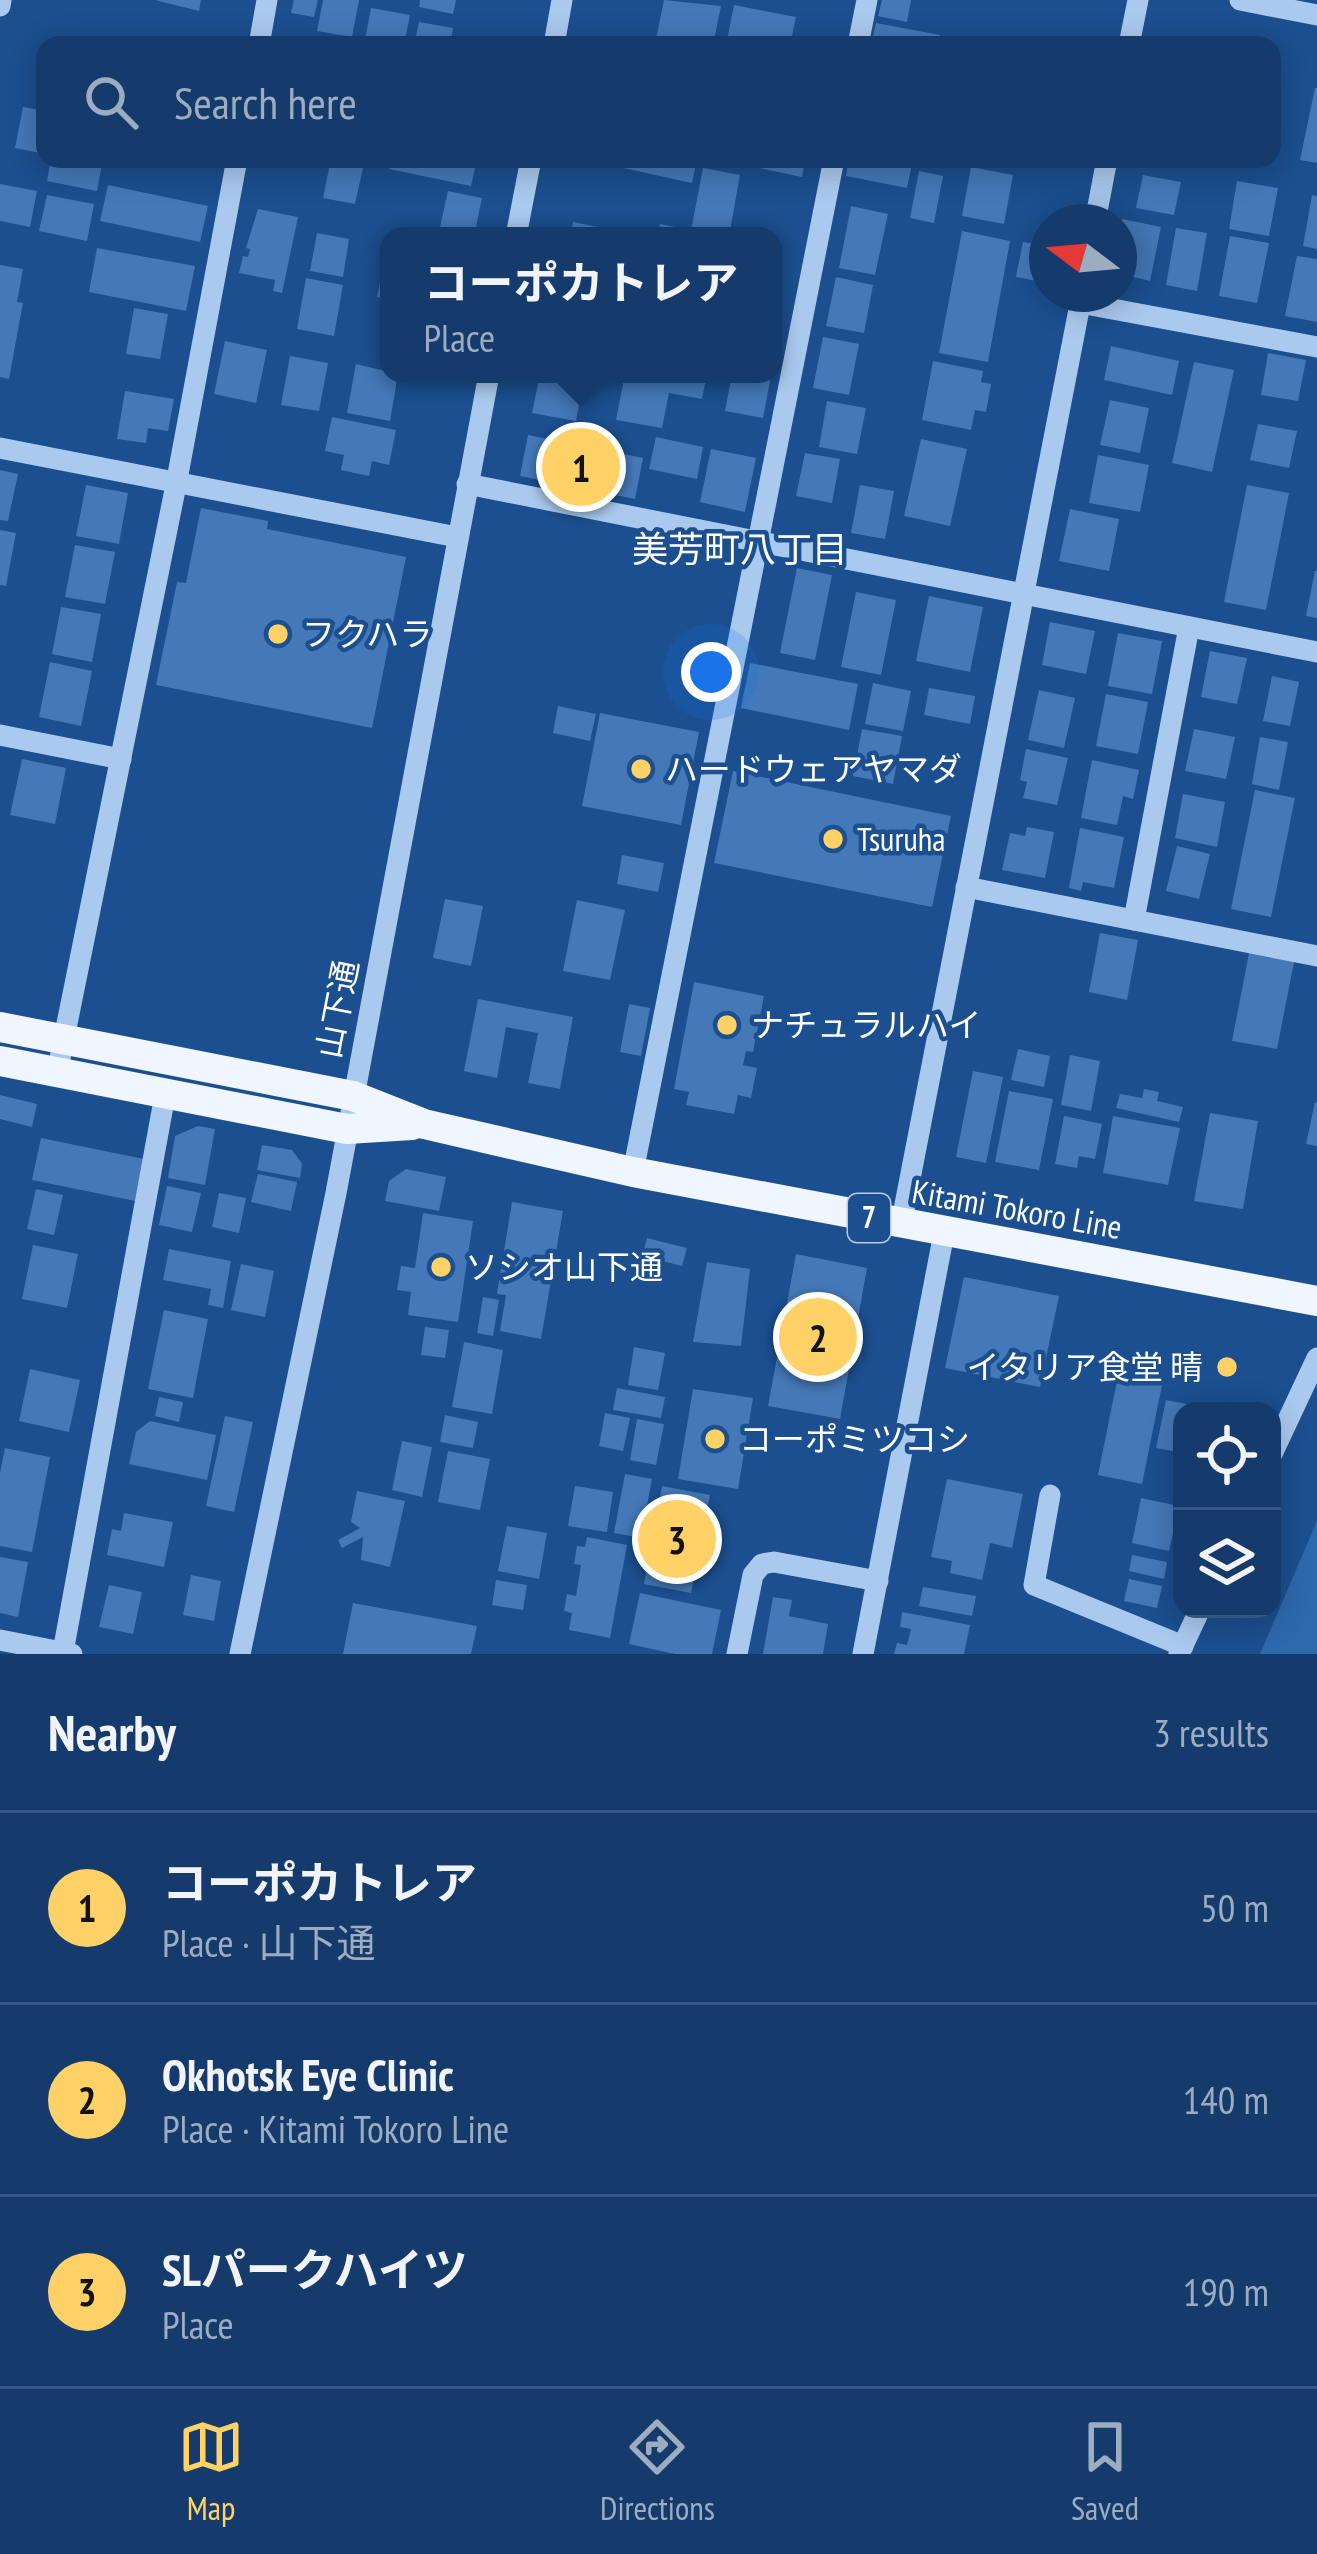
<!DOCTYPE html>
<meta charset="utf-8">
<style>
body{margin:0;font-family:"PT Sans Narrow","Noto Sans JP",sans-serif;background:#1d4271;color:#f1f3f6}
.controls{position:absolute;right:36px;bottom:36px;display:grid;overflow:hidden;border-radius:24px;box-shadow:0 6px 30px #0003}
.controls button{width:108px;height:108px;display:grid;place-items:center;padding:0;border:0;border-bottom:3px solid #33557e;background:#143b6b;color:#f1f3f6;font:60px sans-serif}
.compass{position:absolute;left:1029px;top:204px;width:108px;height:108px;border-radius:50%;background:#143b6b;box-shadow:0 6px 30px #0003;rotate:286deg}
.you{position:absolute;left:711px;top:672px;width:42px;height:42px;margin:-30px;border:9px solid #fff;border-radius:50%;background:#1a73e8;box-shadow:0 0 0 18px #1a73e833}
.badge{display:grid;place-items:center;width:78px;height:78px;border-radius:50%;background:#ffd166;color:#111;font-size:39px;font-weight:700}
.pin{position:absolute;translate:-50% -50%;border:6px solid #fff;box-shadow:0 3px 12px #0006}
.popup{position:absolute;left:380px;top:227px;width:402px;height:156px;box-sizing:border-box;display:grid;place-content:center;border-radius:24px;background:#143b6b;filter:drop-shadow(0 3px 9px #0005);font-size:39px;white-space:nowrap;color:#9dadc1}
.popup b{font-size:45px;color:#f1f3f6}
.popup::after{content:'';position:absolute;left:50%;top:100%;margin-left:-24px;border:24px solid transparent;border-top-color:#143b6b}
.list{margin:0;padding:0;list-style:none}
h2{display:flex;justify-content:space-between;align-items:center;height:156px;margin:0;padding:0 48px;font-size:51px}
h2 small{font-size:39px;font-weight:400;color:#9dadc1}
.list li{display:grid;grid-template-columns:78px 1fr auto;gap:36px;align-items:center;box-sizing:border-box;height:192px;padding:0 48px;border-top:3px solid #33557e}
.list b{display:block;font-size:45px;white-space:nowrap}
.list p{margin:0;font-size:39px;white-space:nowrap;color:#9dadc1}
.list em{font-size:39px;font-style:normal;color:#9dadc1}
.icon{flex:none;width:66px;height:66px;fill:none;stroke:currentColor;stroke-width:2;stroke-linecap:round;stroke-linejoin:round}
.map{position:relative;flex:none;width:1317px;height:1654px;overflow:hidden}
.search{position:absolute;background:#143b6b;box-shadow:0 6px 30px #0003;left:36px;right:36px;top:36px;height:132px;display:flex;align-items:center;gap:30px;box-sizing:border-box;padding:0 42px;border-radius:24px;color:#9dadc1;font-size:45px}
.sheet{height:732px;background:#143b6b}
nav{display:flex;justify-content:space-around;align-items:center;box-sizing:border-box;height:168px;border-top:3px solid #33557e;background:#143b6b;font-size:33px;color:#9dadc1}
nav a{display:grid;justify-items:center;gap:6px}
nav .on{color:#ffd166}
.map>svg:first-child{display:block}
.green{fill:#2e69ad}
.building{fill:#4478b7}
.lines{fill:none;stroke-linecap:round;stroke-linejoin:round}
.minor{stroke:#a9c9ee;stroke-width:21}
.major{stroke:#f0f6ff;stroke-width:30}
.poi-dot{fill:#ffd166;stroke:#1b4f8f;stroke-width:4.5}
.labels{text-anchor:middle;stroke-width:9;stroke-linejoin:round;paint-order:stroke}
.shield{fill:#1b4f8f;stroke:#bbcadd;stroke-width:3}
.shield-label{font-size:30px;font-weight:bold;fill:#fff}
.poi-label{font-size:33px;fill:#fff;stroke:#1b4f8f;text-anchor:start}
.street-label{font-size:33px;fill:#fff;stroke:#1b4f8f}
.neighbourhood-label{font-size:36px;fill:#fff;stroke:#1b4f8f}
</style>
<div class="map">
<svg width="1317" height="1654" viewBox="0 0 1317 1654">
<rect width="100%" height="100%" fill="#1b4f8f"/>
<path class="green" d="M1317,1521V1654H1260Z"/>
<g class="building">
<path d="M155,0H201L199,11Z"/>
<path d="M294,0H318L314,17L291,13Z"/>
<path d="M323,0H359L352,37L317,31Z"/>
<path d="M420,0H456L453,14L419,7Z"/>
<path d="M664,0L721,6L713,45L655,44Z"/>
<path d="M882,0H911L907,22L878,16Z"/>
<path d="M734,5L796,17L790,45H726Z"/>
<path d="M371,8L410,15L404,45H364Z"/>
<path d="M419,22L453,28L450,45H414Z"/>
<path d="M876,23L940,35L938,45H871Z"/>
<path d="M1315,88H1317V163L1300,160Z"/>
<path d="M23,107L45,111V154L15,148Z"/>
<path d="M51,159H103L97,191L47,181Z"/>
<path d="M331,159H365L355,204L323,198Z"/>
<path d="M391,159H477L471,186L389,169Z"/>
<path d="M582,159H697L692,183Z"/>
<path d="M716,159H805L802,177Z"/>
<path d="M849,159H913L907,188L846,176Z"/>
<path d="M971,167L1013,175L1004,224L962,216Z"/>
<path d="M703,168L740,175L729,236H690Z"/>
<path d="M919,171L943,176L934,223L910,218Z"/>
<path d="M1143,175L1181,182L1174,215L1136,208Z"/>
<path d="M1237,181L1278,188L1269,236L1229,229Z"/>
<path d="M0,184L37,191L30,227L0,221Z"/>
<path d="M108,185L208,206L200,242L100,221Z"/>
<path d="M448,191L482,198L474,236H438Z"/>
<path d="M47,195L94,204L87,241L39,231Z"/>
<path d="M1312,195L1317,196V249L1303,246Z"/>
<path d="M851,206L888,214L875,275L839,268Z"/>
<path d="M258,209L298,217L282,293L273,291L275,280L239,273L243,256L248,257L250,249L246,248Z"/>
<path d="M1122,219L1161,227L1150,281L1129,276L1128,284L1119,283Z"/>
<path d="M573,222L633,234V236H570Z"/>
<path d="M660,224L685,229L684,236H658Z"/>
<path d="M1176,228L1207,233L1197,291L1166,285Z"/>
<path d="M962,231L1010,241L988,362L939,353Z"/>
<path d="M317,233L349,239L343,277L310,271Z"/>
<path d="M1230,236L1269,243L1257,303L1219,296Z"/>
<path d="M1023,242L1047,246V283L1016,277Z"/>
<path d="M97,248L195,266L186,311L89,292Z"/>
<path d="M387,249L389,250V300L377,297Z"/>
<path d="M1297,256L1317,259V322L1285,316Z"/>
<path d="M0,265L23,269L17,302L23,303L9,379L0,377Z"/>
<path d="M836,277L873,285L864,333L826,326Z"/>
<path d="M306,278L343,285L334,336L297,329Z"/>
<path d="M134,308L168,314L160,359L126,354Z"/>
<path d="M823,337L859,344L849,395L813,388Z"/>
<path d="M225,341L267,350L256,403L214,394Z"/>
<path d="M1111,346L1179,361L1172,395L1104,380Z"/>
<path d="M1268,353L1306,360L1298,401L1261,395Z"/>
<path d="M290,356L328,363L319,411L281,405Z"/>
<path d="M933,361L983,371L981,382L991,384L986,412L975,410L971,430L922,420Z"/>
<path d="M1194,362L1234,370L1212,472L1172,463Z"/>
<path d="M356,364L398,374L390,421L347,413Z"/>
<path d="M540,374L584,376L576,421L532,413Z"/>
<path d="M625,374H707L702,399L669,393L662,428L616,420Z"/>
<path d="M732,374L771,376L763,418L725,411Z"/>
<path d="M125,391L174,399L168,431L148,428L146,443L117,439Z"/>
<path d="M1110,400L1149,408L1140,453L1100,445Z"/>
<path d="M827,401L866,408L857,454L819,447Z"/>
<path d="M332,417L396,430L389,465L372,461L369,476L341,470L344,455L325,451Z"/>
<path d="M1258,424L1297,431L1289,468L1250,460Z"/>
<path d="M528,435L643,458L635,499L520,476Z"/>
<path d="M656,437L703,447L697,479L649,469Z"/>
<path d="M921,439L967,449L950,526L904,516Z"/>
<path d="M711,449L756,458L745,512L700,502Z"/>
<path d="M805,453L840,459L832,503L796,496Z"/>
<path d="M1098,455L1149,465L1140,512L1089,503Z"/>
<path d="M0,470L18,474L8,521L0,520Z"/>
<path d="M86,485L128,493L119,544L76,536Z"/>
<path d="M860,485L894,491L885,539L851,533Z"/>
<path d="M1247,485L1289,493L1266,610L1224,602Z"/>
<path d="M201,508L268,521L267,529L406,557L372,728L156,685L177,582L186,583Z"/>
<path d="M1070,509L1119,519L1109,571L1059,561Z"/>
<path d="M0,530L16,533L6,586L0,585Z"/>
<path d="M75,545L115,552L105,604L65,597Z"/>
<path d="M797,568L832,575L815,660L780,653Z"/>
<path d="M1315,571H1317V618L1306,616Z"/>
<path d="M856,592L896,600L881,675L841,667Z"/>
<path d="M929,596L983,607L970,672L916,661Z"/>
<path d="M61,607L101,614L92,662L52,654Z"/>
<path d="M1050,622L1095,631L1086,674L1042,665Z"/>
<path d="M1118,633L1162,641L1152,694L1108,686Z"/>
<path d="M1210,651L1247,658L1237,704L1201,697Z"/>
<path d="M50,662L92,671L81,726L39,717Z"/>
<path d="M750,663L858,684L849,730L741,708Z"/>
<path d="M1272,676L1299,682L1290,726L1263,721Z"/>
<path d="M873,683L911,691L903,731L865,724Z"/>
<path d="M929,688L975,696L970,724L924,715Z"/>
<path d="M1039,690L1075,698L1064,748L1028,740Z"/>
<path d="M1106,694L1148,702L1138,754L1096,746Z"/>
<path d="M558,706L596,714L590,741L553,733Z"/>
<path d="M600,713L699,732L681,825L582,806Z"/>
<path d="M862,729L902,736L893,784L853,776Z"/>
<path d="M1194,729L1235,737L1226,779L1185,771Z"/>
<path d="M1260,737L1288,742L1279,790L1252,784Z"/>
<path d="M1026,749L1068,758L1057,805L1023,798L1027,782L1020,780Z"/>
<path d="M22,759L66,768L55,824L10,815Z"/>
<path d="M1092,760L1139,770L1133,799L1123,796L1117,825L1081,818Z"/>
<path d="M733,771L951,816L932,907L714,863Z"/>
<path d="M1255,790L1295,798L1271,917L1231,909Z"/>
<path d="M1183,794L1225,802L1217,847L1175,838Z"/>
<path d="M1027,827L1054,832L1045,878L1002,870L1010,833L1025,836Z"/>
<path d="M1080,828L1124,837L1114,888L1083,882L1081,891L1069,888Z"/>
<path d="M1177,846L1210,854L1199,899L1166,891Z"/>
<path d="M622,855L664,863L658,892L617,884Z"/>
<path d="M445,899L483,906L471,966L433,958Z"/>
<path d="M577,900L625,910L610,980L563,971Z"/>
<path d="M1100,933L1138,940L1127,1000L1089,992Z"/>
<path d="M1250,948L1295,957L1277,1049L1232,1041Z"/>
<path d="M694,982L764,996L753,1052L746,1051L743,1065L757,1068L751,1098L738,1095L734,1114L686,1105L689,1092L674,1089Z"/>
<path d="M478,999L573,1017L560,1089L528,1083L538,1033L506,1027L497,1078L464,1071Z"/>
<path d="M629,1004L650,1008L641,1056L620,1052Z"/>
<path d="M1018,1049L1050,1056L1044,1087L1011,1080Z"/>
<path d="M1070,1055L1100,1061L1091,1111L1061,1105Z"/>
<path d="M973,1071L1003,1077L986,1163L956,1157Z"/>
<path d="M1144,1089L1159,1092L1157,1101L1183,1107L1179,1122L1116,1108L1120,1094L1142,1098Z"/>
<path d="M1009,1091L1053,1099L1039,1170L995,1162Z"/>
<path d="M0,1095L37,1104L32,1127L0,1119Z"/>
<path d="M1315,1102L1317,1103V1146L1306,1144Z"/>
<path d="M1210,1113L1258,1121L1243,1209L1194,1201Z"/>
<path d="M1064,1116L1102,1124L1095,1159L1079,1156L1077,1168L1055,1164Z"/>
<path d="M1113,1116L1180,1128L1168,1185L1103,1173Z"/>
<path d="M198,1126L215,1129L205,1185L168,1178L175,1136Z"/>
<path d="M41,1138L144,1159L135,1201L32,1180Z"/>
<path d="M262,1145L292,1150L302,1164L300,1178L257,1170Z"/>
<path d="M406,1169L446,1177L439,1211L385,1201L389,1181Z"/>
<path d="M258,1174L297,1182L291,1211L251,1202Z"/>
<path d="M167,1186L201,1193L192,1232L159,1225Z"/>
<path d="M36,1189L63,1195L54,1235L27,1229Z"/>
<path d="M219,1193L246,1198L239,1233L212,1227Z"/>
<path d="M512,1202L563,1211L541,1339L500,1331L506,1295L497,1294Z"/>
<path d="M423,1213L473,1221L458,1322L408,1315L411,1292L397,1290L401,1266L415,1268Z"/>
<path d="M647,1238L687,1248L682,1266L642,1256Z"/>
<path d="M33,1245L78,1254L67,1308L22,1299Z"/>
<path d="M169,1249L231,1261L223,1308L208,1305L211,1289L163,1280Z"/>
<path d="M796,1254L867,1268L840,1419L768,1406Z"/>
<path d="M707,1262L750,1269L741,1346L693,1342Z"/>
<path d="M241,1264L274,1271L265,1317L231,1310Z"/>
<path d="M964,1277L1059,1296L1040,1387L945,1368Z"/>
<path d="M483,1297L499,1300L493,1336L477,1333Z"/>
<path d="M164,1310L208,1319L193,1398L148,1389Z"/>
<path d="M425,1327L449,1330L445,1358L421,1355Z"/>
<path d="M464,1342L503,1350L492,1414L452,1407Z"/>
<path d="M634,1347L665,1353L658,1390L628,1385Z"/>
<path d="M30,1369L80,1380L69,1432L19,1421Z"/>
<path d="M1119,1371L1163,1380L1142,1484L1098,1475Z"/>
<path d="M617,1388L665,1397L661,1418L613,1410Z"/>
<path d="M693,1389L753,1398L738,1489L678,1479Z"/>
<path d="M159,1397L183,1402L179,1422L155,1416Z"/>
<path d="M1166,1400L1187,1404L1186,1411H1182L1178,1452L1156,1448Z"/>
<path d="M605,1413L630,1418L623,1451L599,1446Z"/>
<path d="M445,1415L478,1422L473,1448L440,1442Z"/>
<path d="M225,1416L253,1422L234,1512L206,1506Z"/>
<path d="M637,1419L664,1424L656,1465L630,1460Z"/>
<path d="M150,1421L216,1435L207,1480L129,1464L136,1432Z"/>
<path d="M402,1441L432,1447L422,1497L392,1490Z"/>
<path d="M5,1448L50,1457L32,1552L0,1546V1473Z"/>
<path d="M448,1451L490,1459L480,1510L438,1502Z"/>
<path d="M625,1474L652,1479L641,1538L614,1533Z"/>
<path d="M947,1479L1023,1494L1012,1548L990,1543L982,1580L950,1573L952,1561L931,1557Z"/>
<path d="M575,1486L613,1492L607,1532L568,1526Z"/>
<path d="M662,1486L710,1495L691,1593L644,1584Z"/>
<path d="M357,1491L405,1501L390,1567L361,1560L363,1537L342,1548L338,1540L360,1528L351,1522Z"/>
<path d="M1141,1498L1179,1506L1169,1551L1132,1543Z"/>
<path d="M124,1513L173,1522L164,1567L107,1555L112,1529L121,1531Z"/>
<path d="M507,1526L547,1533L539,1579L498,1571Z"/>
<path d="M587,1537L627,1545L610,1638L569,1630L572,1613L564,1611L567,1594L576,1596L581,1565L574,1564L577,1546L585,1547Z"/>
<path d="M1132,1555L1167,1562L1164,1579L1129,1571Z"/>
<path d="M0,1557L28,1562L18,1617L0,1613Z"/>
<path d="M191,1575L221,1581L214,1621L183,1615Z"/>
<path d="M1129,1579L1162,1586L1157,1608L1124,1601Z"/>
<path d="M496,1580L527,1585L523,1610L492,1605Z"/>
<path d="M109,1585L142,1592L133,1634L99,1627Z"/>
<path d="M923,1587L976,1596L972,1616L919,1606Z"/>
<path d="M640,1593L721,1610L712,1654H675L629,1644Z"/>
<path d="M773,1597L792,1600L789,1616L828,1624L823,1654H763Z"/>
<path d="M353,1603L477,1626L471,1654H343Z"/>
<path d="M902,1612L970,1625L964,1654H894L897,1643L907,1645L911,1629L900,1627Z"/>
</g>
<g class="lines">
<g class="minor">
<path d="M1240,0L1317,15"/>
<path d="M0,6L1,0"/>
<path d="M259,45L267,0"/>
<path d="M554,45L562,0"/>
<path d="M858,45L867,0"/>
<path d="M1129,45L1138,0"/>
<path d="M1095,222L1107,159"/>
<path d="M516,236L531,159"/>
<path d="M1080,303L1317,347"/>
<path d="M0,448L457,537"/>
<path d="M467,484L1317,652"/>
<path d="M0,735L121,759"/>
<path d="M966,887L1317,956"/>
<path d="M1134,920L1189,627"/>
<path d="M57,1073L176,485L237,159"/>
<path d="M633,1172L834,159"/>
<path d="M901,1225L1082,294"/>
<path d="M1272,1454L1317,1358"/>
<path d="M1050,1495L1034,1585L1183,1646"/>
<path d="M0,1640L72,1654"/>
<path d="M63,1652L165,1095"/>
<path d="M240,1654L336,1193L489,374"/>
<path d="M737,1654L753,1575L762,1564L774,1562L878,1581"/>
<path d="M863,1654L944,1233"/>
<path d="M1179,1654L1200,1609"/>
</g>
<g class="major">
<path d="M0,1027L353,1096L424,1124L633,1172L1317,1301"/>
<path d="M0,1061L347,1129L412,1125"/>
</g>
</g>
<g class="poi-dot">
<circle cx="278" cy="634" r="12"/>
<circle cx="641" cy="769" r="12"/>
<circle cx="833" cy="839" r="12"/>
<circle cx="727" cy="1025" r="12"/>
<circle cx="441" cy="1267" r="12"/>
<circle cx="1227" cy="1367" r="12"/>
<circle cx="715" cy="1439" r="12"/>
</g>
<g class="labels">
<rect class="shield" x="848" y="1194" width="42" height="48" rx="9"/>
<g class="shield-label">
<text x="869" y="1228">7</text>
</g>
<g class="poi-label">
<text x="302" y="646">フクハラ</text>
<text x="665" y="781">ハードウェアヤマダ</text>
<text x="857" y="851">Tsuruha</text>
<text x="751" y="1037">ナチュラルハイ</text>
<text x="465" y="1279">ソシオ山下通</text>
<text x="1203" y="1379" text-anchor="end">イタリア食堂 晴</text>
<text x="739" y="1451">コーポミツコシ</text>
</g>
<g class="street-label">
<text transform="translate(337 1009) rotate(-79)" y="12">山下通</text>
<text transform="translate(1017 1209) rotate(10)" y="12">Kitami Tokoro Line</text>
</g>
<g class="neighbourhood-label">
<text x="740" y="562">美芳町八丁目</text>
</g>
</g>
</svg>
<div class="controls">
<button><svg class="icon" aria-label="locate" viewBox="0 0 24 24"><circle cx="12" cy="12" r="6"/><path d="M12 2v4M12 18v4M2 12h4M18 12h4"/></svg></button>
<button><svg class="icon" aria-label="layers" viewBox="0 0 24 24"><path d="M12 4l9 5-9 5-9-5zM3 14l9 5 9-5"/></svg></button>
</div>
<svg class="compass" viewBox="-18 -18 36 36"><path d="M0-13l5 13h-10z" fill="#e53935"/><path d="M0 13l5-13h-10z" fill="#9dadc1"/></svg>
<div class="you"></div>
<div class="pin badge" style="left:581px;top:467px">1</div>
<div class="popup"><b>コーポカトレア</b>Place</div>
<div class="pin badge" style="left:818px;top:1337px">2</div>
<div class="pin badge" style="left:677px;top:1539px">3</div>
<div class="search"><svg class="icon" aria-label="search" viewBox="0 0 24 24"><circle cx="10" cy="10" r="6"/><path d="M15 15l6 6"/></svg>Search here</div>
</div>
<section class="sheet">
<h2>Nearby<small>3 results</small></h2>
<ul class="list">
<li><span class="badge">1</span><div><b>コーポカトレア</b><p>Place · 山下通</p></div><em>50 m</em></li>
<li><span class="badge">2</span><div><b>Okhotsk Eye Clinic</b><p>Place · Kitami Tokoro Line</p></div><em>140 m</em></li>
<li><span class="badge">3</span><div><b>SLパークハイツ</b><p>Place</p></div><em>190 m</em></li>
</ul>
</section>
<nav>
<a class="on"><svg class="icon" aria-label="map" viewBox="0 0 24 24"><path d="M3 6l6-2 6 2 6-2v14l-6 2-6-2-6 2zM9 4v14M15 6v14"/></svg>Map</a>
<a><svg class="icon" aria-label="directions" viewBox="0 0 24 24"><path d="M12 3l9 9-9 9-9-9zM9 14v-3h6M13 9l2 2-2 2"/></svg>Directions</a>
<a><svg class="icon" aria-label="saved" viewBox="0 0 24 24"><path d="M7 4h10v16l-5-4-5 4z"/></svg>Saved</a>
</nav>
